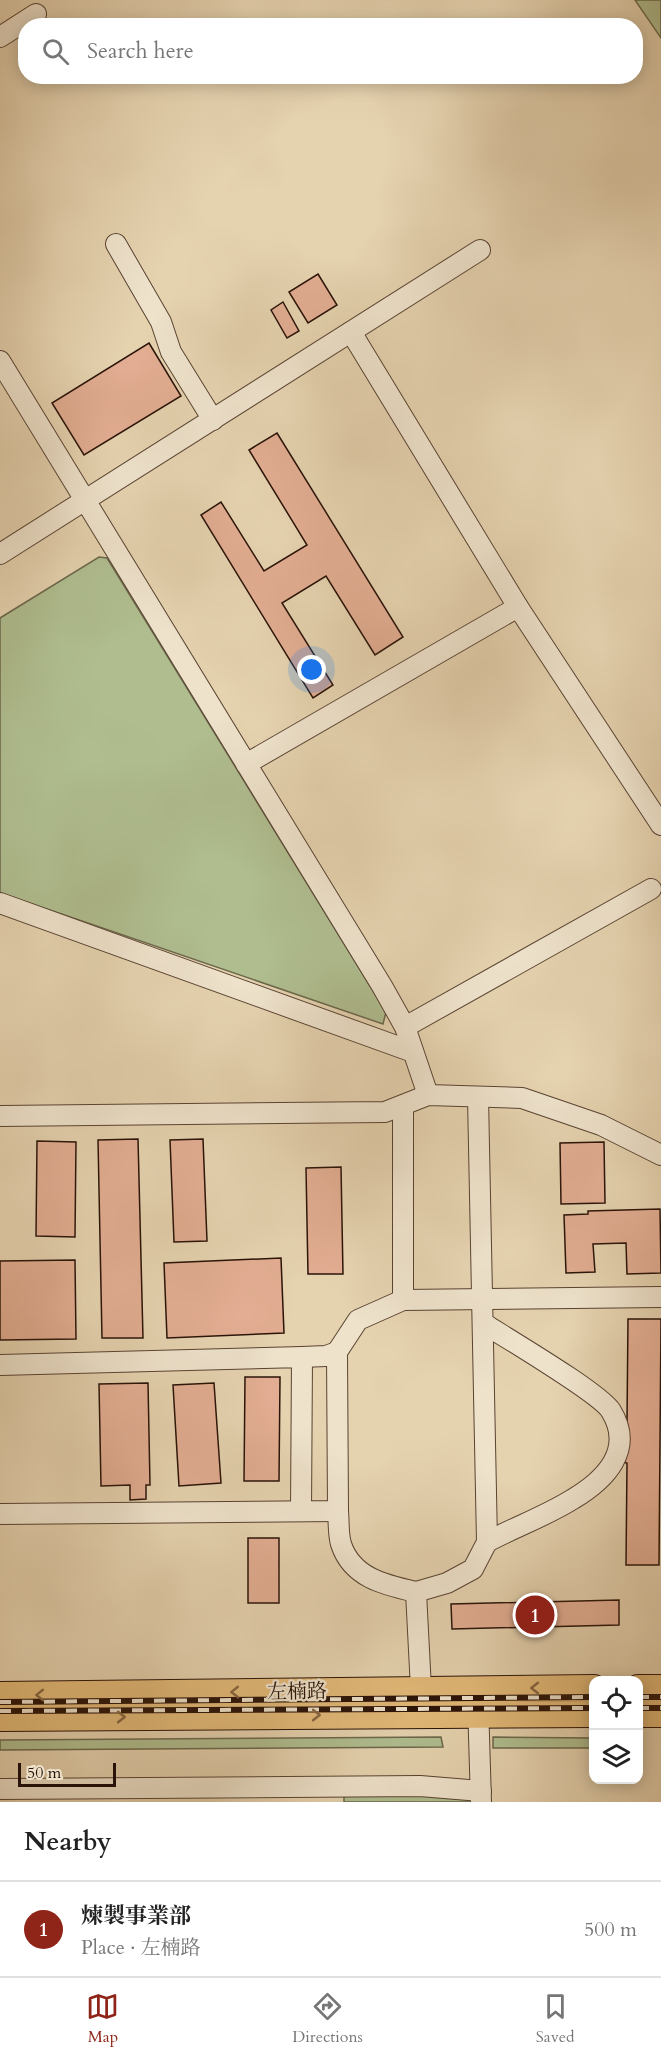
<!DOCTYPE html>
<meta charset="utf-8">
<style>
body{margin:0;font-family:Cardo,"Noto Serif TC",serif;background:#f6f6f6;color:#222}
.controls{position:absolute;right:18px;bottom:18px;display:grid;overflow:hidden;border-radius:12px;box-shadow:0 3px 15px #0003}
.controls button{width:54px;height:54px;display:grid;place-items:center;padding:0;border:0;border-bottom:2px solid #e0e0e0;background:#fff;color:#222;font:30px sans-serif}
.scale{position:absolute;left:18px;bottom:15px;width:98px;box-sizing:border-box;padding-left:6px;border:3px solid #2a1308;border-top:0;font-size:16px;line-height:21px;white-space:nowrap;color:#2a1308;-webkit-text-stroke:4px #eee2cb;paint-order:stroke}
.you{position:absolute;left:312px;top:670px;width:21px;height:21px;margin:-15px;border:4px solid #fff;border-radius:50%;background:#1a73e8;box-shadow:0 0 0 9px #1a73e833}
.badge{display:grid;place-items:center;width:39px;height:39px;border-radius:50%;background:#8f2418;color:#fff;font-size:20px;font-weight:700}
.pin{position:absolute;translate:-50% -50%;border:3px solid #fff;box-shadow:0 2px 6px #0006}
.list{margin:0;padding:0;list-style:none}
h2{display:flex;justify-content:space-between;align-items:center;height:78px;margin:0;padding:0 24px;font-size:26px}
h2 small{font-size:20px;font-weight:400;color:#767676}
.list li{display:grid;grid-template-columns:39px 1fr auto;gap:18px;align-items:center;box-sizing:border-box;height:96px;padding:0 24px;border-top:2px solid #e0e0e0}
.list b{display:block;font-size:22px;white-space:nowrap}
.list p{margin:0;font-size:20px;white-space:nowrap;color:#767676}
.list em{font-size:20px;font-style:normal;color:#767676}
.icon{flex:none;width:33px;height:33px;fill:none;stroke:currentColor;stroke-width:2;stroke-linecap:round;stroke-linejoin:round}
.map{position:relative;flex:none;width:661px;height:1802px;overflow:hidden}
.search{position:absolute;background:#fff;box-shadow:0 3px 15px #0003;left:18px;right:18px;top:18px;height:66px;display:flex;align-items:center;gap:15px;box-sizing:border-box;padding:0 21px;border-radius:24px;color:#767676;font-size:22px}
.sheet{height:174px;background:#fff}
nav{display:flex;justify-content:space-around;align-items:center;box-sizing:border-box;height:84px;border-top:2px solid #e0e0e0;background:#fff;font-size:16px;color:#767676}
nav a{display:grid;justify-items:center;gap:3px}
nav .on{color:#8f2418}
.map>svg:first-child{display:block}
.green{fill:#afbd8f;stroke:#6c684c;stroke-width:1.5}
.building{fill:#e2ad92;stroke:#2a1308;stroke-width:1.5}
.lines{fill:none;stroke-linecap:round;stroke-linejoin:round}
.minor-casing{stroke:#594332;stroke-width:22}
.major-casing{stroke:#2a1308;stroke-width:28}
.minor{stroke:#eee2cb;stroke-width:20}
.major{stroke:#e2b978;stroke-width:26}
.rail-casing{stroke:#2a1308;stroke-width:6}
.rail{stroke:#eee2cb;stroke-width:4;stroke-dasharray:11;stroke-linecap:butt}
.oneway{stroke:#866640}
.labels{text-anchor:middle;stroke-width:4.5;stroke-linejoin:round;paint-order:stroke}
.street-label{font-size:20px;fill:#2a1308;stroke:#eee2cb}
</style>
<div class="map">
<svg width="661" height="1802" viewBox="0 0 661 1802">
<rect width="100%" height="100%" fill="#e5d2af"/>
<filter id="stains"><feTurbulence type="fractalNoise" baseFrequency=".00333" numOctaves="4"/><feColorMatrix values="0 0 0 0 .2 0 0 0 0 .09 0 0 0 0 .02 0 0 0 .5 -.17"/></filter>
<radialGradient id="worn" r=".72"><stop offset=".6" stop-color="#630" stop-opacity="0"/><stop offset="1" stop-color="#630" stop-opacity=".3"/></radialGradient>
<g class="green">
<path d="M635,0H661V38Z"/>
<path d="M99,557L107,558L386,1012L383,1024L0,893V618Z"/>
<path d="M441,1737L443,1747L0,1750V1740Z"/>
<path d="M493,1737L593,1738V1748H493Z"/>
<path d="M413,1792L473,1797V1802H344V1795Z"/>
</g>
<g class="building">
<path d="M318,274L337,305L308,323L289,292Z"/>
<path d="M283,302L299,331L287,338L271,310Z"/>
<path d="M149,343L181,396L84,455L52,403Z"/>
<path d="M277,433L403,637L375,655L326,576L282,603L333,685L313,698L201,515L221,502L264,571L307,545L249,450Z"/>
<path d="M138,1139L143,1338H102L98,1140Z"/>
<path d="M203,1139L207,1241L174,1242L170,1140Z"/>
<path d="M37,1141L76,1142L75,1237L36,1236Z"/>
<path d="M604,1142L605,1203L561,1204L560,1143Z"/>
<path d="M341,1167L343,1274H308L306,1168Z"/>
<path d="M660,1209L661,1273L627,1274L626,1243L593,1244L595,1272L566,1273L564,1215L588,1214V1211Z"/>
<path d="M281,1258L284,1333L167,1338L164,1263Z"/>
<path d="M75,1260L76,1339L0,1340V1261Z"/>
<path d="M628,1319H661L659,1565H626L627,1463L622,1462L623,1422H627Z"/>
<path d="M245,1377H280L279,1481H244Z"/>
<path d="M148,1383L150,1485H146V1499L130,1500V1485L101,1486L99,1384Z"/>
<path d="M214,1383L221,1483L179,1486L173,1385Z"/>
<rect x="248" y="1538" width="31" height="65"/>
<path d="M619,1600V1625L452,1629L451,1604Z"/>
</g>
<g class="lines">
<defs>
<g id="minor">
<path d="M0,37L36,14"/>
<path d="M116,244L161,322L171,352L213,420"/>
<path d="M351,332L518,607L661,825"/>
<path d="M0,361L382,986L405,1027L428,1095"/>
<path d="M0,554L480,250"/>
<path d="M246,764L518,607"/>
<path d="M0,903L413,1052"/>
<path d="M405,1027L651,889"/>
<path d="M0,1116L385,1112L428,1095L522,1098L601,1125L661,1155"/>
<path d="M403,1300L661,1297"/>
<path d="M483,1323C506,1338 600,1393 611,1411C635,1450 605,1480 573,1499C546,1516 515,1527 487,1542"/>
<path d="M302,1357L326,1356L337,1352"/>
<path d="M0,1365L302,1357L301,1511"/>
<path d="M338,1511C339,1521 338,1534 341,1544C352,1578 385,1585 416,1592L421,1689"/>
<path d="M0,1514L338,1511L337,1352L358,1320L403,1300V1106"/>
<path d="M416,1592L447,1583L473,1569L487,1542L478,1097"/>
<path d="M478,1703L481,1802"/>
<path d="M0,1789L420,1786L481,1791"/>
</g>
<g id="major">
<path d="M638,1688H661"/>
<path d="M0,1695L594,1688"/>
<path d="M638,1714H661"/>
<path d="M0,1718L594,1714"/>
</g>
</defs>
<use href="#minor" class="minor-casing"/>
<use href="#major" class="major-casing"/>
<use href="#minor" class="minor"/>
<use href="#major" class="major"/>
<defs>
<g id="rail">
<path d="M638,1697H661"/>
<path d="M0,1702L594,1697"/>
<path d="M638,1708H661"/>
<path d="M0,1711L594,1708"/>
</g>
</defs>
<use href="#rail" class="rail-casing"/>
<use href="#rail" class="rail"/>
</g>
<defs><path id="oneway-chevron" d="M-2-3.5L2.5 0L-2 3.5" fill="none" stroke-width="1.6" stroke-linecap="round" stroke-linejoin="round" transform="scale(1.5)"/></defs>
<g class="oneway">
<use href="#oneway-chevron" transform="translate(535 1688) rotate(180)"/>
<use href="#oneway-chevron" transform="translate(235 1692) rotate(179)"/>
<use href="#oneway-chevron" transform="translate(40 1695) rotate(179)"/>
<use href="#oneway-chevron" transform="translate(316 1715)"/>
<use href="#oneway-chevron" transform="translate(121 1717)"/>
</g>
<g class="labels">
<g class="street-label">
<text transform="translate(297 1691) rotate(-1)" y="7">左楠路</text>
</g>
</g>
<rect width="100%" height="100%" filter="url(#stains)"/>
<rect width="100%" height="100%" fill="url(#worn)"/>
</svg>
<div class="controls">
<button><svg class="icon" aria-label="locate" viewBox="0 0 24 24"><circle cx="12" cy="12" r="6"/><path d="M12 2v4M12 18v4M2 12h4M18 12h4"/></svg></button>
<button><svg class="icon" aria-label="layers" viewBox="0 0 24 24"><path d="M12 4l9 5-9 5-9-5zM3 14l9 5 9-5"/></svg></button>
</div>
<div class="scale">50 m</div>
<div class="you"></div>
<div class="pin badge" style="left:535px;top:1615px">1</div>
<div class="search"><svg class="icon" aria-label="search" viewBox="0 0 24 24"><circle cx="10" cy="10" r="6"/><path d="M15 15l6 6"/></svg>Search here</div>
</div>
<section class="sheet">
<h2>Nearby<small></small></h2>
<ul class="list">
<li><span class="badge">1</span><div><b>煉製事業部</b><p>Place · 左楠路</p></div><em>500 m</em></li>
</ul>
</section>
<nav>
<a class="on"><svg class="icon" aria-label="map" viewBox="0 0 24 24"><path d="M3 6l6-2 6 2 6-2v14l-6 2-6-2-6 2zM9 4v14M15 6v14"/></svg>Map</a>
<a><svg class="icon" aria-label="directions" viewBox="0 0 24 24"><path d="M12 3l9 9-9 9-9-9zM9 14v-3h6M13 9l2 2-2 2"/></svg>Directions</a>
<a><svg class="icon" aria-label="saved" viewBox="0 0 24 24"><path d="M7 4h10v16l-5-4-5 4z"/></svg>Saved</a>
</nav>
